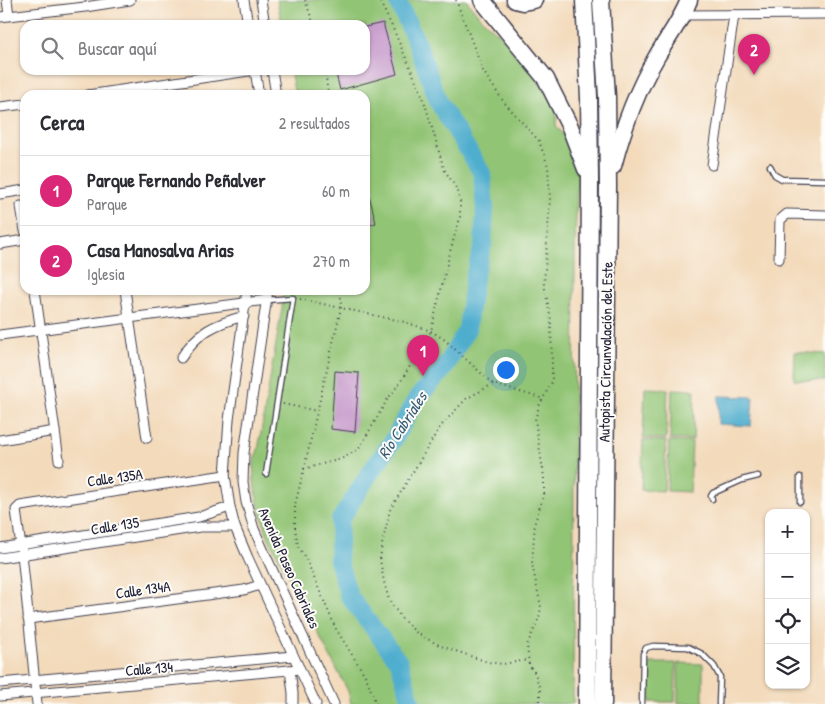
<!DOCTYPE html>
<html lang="es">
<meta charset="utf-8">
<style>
body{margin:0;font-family:"Patrick Hand",sans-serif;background:#f2f2f3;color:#2b2b33}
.controls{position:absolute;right:15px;bottom:15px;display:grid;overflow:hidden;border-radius:10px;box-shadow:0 1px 4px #0004}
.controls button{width:45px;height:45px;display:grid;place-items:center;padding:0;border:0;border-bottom:1px solid #e1e1e2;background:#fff;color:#2b2b33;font:25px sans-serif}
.you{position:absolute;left:505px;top:369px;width:18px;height:18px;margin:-12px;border:4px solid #fff;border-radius:50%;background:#1a73e8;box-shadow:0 0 0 8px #1a73e833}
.badge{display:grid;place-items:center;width:32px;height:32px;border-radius:50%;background:#db2777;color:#fff;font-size:16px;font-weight:700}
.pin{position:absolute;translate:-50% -41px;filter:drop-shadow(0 1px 2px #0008)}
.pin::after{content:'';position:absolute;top:26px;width:18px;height:15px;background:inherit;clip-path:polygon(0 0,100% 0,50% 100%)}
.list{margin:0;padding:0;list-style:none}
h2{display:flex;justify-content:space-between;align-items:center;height:65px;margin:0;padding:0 20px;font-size:21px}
h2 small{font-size:16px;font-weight:400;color:#7c7c81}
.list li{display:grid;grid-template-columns:32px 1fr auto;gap:15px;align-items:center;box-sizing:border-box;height:70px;padding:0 20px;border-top:1px solid #e1e1e2}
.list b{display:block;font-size:19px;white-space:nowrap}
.list p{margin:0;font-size:16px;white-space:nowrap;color:#7c7c81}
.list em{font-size:16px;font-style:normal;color:#7c7c81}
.icon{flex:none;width:28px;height:28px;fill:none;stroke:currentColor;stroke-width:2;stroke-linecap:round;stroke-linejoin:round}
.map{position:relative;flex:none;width:825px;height:704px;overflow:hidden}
.search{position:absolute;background:#fff;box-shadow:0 1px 4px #0004;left:20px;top:20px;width:350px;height:55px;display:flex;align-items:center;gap:12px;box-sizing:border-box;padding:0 18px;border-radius:15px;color:#7c7c81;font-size:19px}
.panel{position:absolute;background:#fff;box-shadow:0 1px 4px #0004;left:20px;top:90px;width:350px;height:205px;border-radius:15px}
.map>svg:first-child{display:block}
.green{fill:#92c475;stroke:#5a7358}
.water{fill:#4fadce;stroke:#386884}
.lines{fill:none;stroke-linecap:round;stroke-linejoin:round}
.river{stroke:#4fadce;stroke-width:18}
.building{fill:#c292c8}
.service-casing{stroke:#413e4e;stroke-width:7}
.minor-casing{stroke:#413e4e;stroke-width:11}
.motorway-casing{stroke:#413e4e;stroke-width:19}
.path{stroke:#413e4e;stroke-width:2;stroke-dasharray:1 4;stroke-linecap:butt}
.service{stroke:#fff;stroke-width:4.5}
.minor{stroke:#fff;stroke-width:9}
.motorway{stroke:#fff;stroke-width:16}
.labels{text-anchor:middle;stroke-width:4;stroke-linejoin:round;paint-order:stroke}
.street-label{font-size:15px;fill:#22223b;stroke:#fdfcf7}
.water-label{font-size:16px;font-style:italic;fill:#345a76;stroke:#fdfcf7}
</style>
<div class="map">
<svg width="825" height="704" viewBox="0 0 825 704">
<rect width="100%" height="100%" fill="#fdfcf7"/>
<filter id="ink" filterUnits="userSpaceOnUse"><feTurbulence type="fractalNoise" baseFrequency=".02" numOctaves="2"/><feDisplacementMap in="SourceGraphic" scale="10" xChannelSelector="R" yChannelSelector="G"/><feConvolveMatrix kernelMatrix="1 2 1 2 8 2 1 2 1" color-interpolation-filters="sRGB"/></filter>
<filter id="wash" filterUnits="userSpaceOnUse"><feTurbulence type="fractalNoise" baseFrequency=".0096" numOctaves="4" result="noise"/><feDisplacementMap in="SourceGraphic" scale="20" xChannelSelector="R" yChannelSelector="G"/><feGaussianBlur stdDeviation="1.12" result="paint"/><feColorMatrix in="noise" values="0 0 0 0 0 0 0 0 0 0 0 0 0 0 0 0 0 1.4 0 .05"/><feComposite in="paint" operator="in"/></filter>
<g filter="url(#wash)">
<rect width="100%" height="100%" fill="#f3dabb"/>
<g class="green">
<path d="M277,0H466L482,19L515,48L557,108L556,126L575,148L578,167L575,243L573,704H351L348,691L269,539C261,515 246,473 258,450L285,290H365V95H295L290,70H365V25H282Z"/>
<path d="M795,352L825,354V381L794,380Z"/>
<path d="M645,388L668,389L666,439L643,438Z"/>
<path d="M672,389L695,390L693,440L670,439Z"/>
<path d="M643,440L666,441L664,491L641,490Z"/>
<path d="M669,441L692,442L690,492L667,491Z"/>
<path d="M650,663H676L675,702H650Z"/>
<path d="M678,663L703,664V703H678Z"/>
</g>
<path class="water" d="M719,396L753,397L751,426L718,424Z"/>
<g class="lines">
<path class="river" d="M397,0L416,41L439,103L482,173L485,208L483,245L474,278L467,329L444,369L417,398L394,439L368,476L340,520L338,560L349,596L399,662L412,704"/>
</g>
<g id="blocks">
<g class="building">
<path d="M383,23L397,74L340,90L335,70H365V27Z"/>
<path d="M365,191H368L376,223L365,226Z"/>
<path d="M335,371L359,373L355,432L331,429Z"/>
</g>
</g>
</g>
<g filter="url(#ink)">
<use href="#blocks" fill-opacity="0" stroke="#413e4e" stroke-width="1"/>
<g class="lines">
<defs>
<g id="service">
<path d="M770,166L775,175L782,179L825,180"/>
<path d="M266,474L293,298L266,300"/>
<path d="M800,477V502"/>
<path d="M712,499L711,496L713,493L742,480L758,476"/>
<path d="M642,704L643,654L646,648L653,646L688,647L702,654L714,666L720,677L719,704"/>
</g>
<g id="minor">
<path d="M7,0L9,15"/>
<path d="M244,0L248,25"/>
<path d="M261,0L265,25"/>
<path d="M683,15L825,14"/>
<path d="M0,17L85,7L130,0"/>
<path d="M255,70L259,95"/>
<path d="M272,70L276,95"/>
<path d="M88,95L255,70"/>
<path d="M0,107L25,104"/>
<path d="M712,165L734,15"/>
<path d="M0,194L25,190"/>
<path d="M21,206L25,231"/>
<path d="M0,244L25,240"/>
<path d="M779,259L780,220L787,214L825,215"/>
<path d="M35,290L59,460"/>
<path d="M125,290L147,438"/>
<path d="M247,290L229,420L225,475L230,507L235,527L248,558L316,704"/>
<path d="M268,290L244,453L243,482L246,502L254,529L266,556L334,704"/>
<path d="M0,335L266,300"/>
<path d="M181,358C197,332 215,324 244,316"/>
<path d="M0,440L55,431"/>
<path d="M0,548L199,517L230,507"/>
<path d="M0,558L200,527H235"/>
<path d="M28,619L244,590L260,585"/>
<path d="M290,670L293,693V704"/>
<path d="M0,683L293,656"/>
<path d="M0,696L300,669"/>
<path d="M37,704L22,554L16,510L20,506L225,475"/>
</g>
<g id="motorway">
<path d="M482,0L546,79L570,127L586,169"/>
<path d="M515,0L523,2L534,0"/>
<path d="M584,0L589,97L590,181L587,704"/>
<path d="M601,0L607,97L608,186L603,704"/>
<path d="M613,166C623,128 637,90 657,56C668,37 681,21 689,0"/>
</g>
</defs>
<use href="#service" class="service-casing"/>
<use href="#minor" class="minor-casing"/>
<use href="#motorway" class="motorway-casing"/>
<g class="path">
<path d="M305,0L314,25"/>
<path d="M456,0L483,71L503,101L539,141L548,166L550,199L544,284L551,320L552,365V382L539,406L535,420L544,477V494L535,522L532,564L541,607L539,618L527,645L529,665L535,673L540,689V704"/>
<path d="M325,70L328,95"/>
<path d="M300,299L405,322L431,331L445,340L493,384L544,399"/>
<path d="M493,384L466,399L440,427L390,510L382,545L380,560L384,582L389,600L402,619L418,634L441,646L488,662L503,664L527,660"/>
<path d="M283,404L317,411"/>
<path d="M304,469L341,308V290"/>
<path d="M376,704L366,677L336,629L306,559L298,546L295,528V505L304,469L341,459L359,449L387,400L401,381L431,331L451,248L460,218V201L456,188L444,169L423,97L391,24L379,0"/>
</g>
<use href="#service" class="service"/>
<use href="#minor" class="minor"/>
<use href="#motorway" class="motorway"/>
</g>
</g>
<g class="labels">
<g class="street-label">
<text transform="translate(606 352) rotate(-89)" y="5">Autopista Circunvalación del Este</text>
<text transform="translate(115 478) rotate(-8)" y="5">Calle 135A</text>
<text transform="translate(115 526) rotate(-9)" y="5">Calle 135</text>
<text transform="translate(289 568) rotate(66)" y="5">Avenida Paseo Cabriales</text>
<text transform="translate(143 590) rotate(-8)" y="5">Calle 134A</text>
<text transform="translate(149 669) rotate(-5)" y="5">Calle 134</text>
</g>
<g class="water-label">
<text transform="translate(402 425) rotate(-57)" y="6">Río Cabriales</text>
</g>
</g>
</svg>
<div class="controls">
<button>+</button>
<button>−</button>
<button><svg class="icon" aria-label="locate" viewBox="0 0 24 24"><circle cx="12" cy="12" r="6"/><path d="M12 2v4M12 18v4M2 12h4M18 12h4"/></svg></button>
<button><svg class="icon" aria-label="layers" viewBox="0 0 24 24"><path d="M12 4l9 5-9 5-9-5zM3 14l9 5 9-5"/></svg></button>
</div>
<div class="you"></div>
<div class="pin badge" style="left:423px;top:376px">1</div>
<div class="pin badge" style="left:754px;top:75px">2</div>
<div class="search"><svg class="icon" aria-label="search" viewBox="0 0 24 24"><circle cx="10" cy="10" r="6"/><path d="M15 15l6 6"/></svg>Buscar aquí</div>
<section class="panel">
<h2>Cerca<small>2 resultados</small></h2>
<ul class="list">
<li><span class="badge">1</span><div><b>Parque Fernando Peñalver</b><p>Parque</p></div><em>60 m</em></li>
<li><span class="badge">2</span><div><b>Casa Manosalva Arias</b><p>Iglesia</p></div><em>270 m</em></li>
</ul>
</section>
</div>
